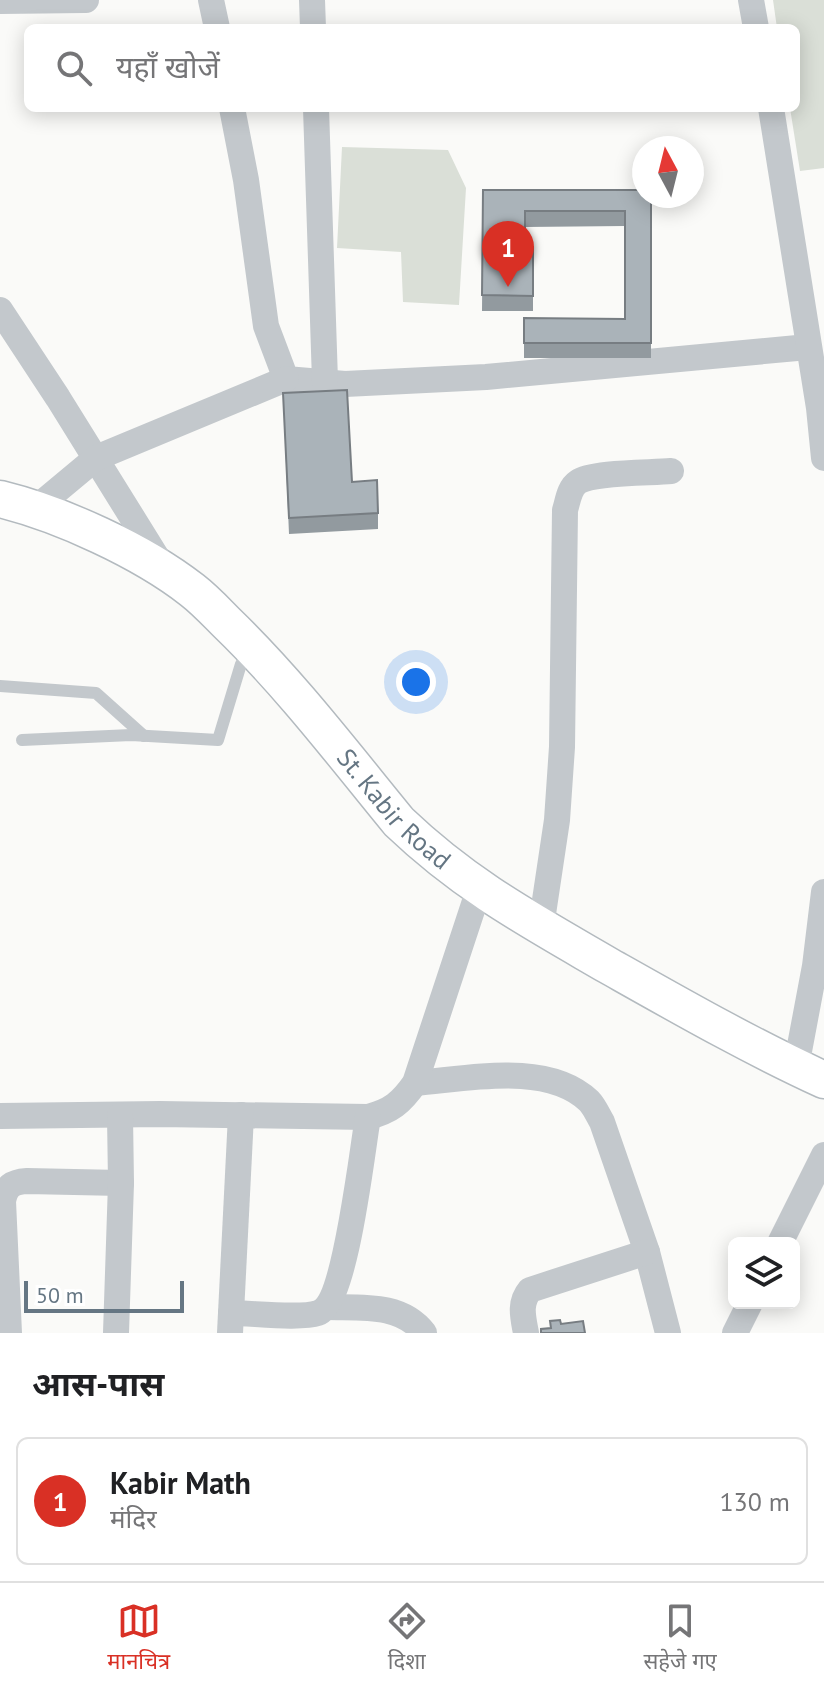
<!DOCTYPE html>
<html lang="hi">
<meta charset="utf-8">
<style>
body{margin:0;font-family:"PT Sans","Noto Sans Devanagari",sans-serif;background:#f6f6f6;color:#202124}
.controls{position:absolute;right:24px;bottom:24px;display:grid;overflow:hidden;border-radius:12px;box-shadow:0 4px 20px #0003}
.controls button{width:72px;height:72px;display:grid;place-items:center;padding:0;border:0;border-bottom:2px solid #e0e0e0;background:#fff;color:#202124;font:40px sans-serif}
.compass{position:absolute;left:632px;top:136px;width:72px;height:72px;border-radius:50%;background:#fff;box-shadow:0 4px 20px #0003;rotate:353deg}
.scale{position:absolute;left:24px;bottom:20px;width:160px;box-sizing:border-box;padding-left:8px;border:4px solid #657683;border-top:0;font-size:22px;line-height:28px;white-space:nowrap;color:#657683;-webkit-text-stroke:6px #fff;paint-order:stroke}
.you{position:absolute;left:416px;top:682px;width:28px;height:28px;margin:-20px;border:6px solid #fff;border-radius:50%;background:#1a73e8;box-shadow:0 0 0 12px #1a73e833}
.badge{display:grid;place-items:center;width:52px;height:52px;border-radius:50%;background:#d93025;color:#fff;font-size:26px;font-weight:700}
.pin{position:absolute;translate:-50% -66px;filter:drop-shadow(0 2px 4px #0008)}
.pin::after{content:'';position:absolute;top:42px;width:28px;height:24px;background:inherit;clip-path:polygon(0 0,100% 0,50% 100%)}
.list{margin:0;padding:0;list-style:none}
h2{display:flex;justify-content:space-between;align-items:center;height:104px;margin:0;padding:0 32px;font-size:34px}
h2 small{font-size:26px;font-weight:400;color:#757577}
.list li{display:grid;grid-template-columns:52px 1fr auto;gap:24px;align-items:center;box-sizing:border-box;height:128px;margin:0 16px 16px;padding:0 16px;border:2px solid #e0e0e0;border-radius:12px}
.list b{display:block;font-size:30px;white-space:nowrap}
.list p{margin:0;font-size:26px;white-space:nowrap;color:#757577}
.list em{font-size:26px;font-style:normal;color:#757577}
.icon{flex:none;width:44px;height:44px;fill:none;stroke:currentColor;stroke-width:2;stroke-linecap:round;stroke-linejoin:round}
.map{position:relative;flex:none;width:824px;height:1333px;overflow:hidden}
.search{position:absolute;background:#fff;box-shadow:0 4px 20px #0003;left:24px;right:24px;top:24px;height:88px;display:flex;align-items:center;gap:20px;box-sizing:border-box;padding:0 28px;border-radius:12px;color:#757577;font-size:30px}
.sheet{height:248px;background:#fff}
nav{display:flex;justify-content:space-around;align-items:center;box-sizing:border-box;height:112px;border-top:2px solid #e0e0e0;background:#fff;font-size:22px;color:#757577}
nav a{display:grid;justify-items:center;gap:4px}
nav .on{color:#d93025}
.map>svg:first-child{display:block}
.green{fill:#dadfd7}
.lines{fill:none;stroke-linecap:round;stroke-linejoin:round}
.secondary-casing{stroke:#b3babf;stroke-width:39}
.lane{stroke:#c3c8cc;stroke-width:12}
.street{stroke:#c3c8cc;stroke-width:26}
.secondary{stroke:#fff;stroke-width:36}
.wall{fill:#929a9f}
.building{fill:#aab3b9;stroke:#777d82;stroke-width:2}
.labels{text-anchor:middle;stroke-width:8;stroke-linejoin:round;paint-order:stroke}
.street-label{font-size:26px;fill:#657683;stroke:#fff}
</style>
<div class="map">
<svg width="824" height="1333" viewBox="0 0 824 1333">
<rect width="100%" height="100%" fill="#fafaf8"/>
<g class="green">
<path d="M773,0H824V168L800,171L790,108H796V28H777Z"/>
<path d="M342,147L448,150L466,188L459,305L403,302L401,252L337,248Z"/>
</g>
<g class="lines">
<defs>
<g id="secondary">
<path id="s1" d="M0,499C61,514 142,551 192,590C205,600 216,612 227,623C290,684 344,755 399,822C466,886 530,920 609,966C680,1006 750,1046 824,1080"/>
</g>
</defs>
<use href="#secondary" class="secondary-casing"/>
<g class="lane">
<path d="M0,686L96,693L144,736"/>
<path d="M22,740L131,735L218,740L241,664"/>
</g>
<g class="street">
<path d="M211,0L217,28"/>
<path d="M312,0L313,28"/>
<path d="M751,0L756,28"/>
<path d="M0,1L86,0"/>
<path d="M232,108L246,180L266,326L286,379L345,384L486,377L808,347"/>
<path d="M316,108L325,381"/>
<path d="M771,108L819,408L824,458"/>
<path d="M0,310L58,398L163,567"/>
<path d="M36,508L96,458L286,379"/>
<path d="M541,927L557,820L562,747L565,510C568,501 569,488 578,482C592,472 651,473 671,471"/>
<path d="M796,1067L815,966L824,892"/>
<path d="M415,1083C467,1079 547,1061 589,1101C594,1106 598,1115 602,1122L647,1252L668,1333"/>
<path d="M0,1116L160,1114L368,1117C391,1111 401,1103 415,1083L479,889"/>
<path d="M780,1243L824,1155"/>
<path d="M327,1307C361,1308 401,1303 424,1333"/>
<path d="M231,1313C252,1313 300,1319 318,1313C346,1303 362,1150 368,1117"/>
<path d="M9,1333L3,1201C6,1186 12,1182 27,1181L121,1183"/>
<path d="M116,1333L121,1183L120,1116"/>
<path d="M230,1333L241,1115"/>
<path d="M526,1333C523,1317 519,1303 530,1290L647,1252"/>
<path d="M735,1333L750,1303"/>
</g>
<use href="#secondary" class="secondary"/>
</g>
<g class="wall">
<path d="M483,190L651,196V358H524V318L625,319V226L525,227V242L533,247V311H482Z"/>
<path d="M283,393L352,482L378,513V529L289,534Z"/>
</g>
<g class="building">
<path d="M483,190H644V196H651V343H524V318L625,319V211H525V242L533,247V296L482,295Z"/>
<path d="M347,390L352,482L377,480L378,513L289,518L283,393Z"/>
<path d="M560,1320L561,1324L583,1321L585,1333H541V1329L551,1328L550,1321Z"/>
</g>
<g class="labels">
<g class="street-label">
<text dy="9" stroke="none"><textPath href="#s1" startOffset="512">St. Kabir Road</textPath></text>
</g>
</g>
</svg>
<div class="controls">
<button><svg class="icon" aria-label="layers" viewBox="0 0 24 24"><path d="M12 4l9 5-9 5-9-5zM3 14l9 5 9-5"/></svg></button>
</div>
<svg class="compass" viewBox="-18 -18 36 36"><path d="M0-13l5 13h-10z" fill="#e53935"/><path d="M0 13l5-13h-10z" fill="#757577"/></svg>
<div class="scale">50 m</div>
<div class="you"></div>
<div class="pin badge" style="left:508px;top:287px">1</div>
<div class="search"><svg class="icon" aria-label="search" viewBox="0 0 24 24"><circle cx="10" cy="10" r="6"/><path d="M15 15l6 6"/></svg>यहाँ खोजें</div>
</div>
<section class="sheet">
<h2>आस-पास<small></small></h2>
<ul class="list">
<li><span class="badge">1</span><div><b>Kabir Math</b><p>मंदिर</p></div><em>130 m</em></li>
</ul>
</section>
<nav>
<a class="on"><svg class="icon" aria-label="map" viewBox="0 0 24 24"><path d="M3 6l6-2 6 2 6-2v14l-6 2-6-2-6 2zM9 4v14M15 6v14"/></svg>मानचित्र</a>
<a><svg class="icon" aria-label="directions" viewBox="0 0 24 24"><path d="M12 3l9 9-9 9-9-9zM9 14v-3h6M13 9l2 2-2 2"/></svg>दिशा</a>
<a><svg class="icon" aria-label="saved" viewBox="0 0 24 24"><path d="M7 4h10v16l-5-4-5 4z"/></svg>सहेजे गए</a>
</nav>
